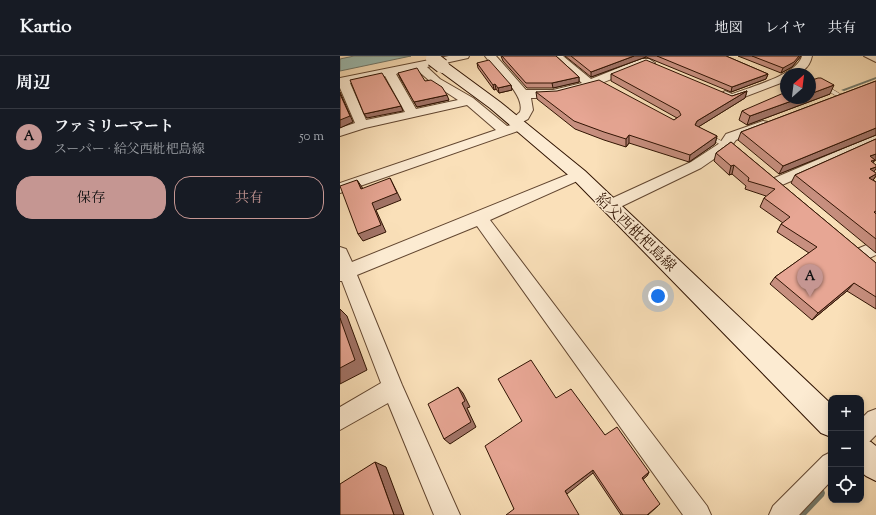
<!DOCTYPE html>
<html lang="ja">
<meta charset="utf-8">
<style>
body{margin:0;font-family:"Sorts Mill Goudy","Noto Serif JP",serif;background:#242831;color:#f1f3f6}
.controls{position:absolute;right:12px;bottom:12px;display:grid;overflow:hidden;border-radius:8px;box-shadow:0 2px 6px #0003}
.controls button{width:36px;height:36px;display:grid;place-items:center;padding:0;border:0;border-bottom:1px solid #363941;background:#171b24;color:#f1f3f6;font:20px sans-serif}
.compass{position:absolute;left:440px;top:12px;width:36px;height:36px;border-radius:50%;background:#171b24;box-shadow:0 2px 6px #0003;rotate:28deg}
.you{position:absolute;left:318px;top:240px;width:14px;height:14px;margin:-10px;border:3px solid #fff;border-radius:50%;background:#1a73e8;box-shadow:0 0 0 6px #1a73e833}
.badge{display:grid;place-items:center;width:26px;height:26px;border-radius:50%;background:#c59692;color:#111;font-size:13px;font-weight:700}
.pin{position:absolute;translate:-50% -33px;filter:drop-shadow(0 1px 2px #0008)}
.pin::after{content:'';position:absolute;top:21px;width:14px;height:12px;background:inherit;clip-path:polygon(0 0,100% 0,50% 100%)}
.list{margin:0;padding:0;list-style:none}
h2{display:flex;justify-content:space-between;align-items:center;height:52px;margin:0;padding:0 16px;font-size:17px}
h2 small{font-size:13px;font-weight:400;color:#9ea1a6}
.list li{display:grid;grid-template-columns:26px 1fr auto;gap:12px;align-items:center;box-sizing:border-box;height:56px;padding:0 16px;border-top:1px solid #363941}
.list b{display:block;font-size:15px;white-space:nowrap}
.list p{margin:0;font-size:13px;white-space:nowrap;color:#9ea1a6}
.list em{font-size:13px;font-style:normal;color:#9ea1a6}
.actions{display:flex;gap:8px;padding:12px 16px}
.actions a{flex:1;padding:9px 0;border:1px solid #c59692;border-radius:16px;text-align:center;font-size:14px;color:#c59692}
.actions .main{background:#c59692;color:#111}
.icon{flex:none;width:22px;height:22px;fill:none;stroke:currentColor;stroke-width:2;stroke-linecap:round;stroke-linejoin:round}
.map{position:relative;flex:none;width:536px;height:459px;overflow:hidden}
header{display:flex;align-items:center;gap:24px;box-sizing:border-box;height:56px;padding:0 20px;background:#171b24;border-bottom:1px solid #363941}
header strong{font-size:19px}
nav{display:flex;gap:22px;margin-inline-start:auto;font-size:14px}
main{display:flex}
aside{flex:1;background:#171b24}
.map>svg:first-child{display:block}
.water{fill:#9ebdb2;stroke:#72796c}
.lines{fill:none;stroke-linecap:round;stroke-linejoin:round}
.stream{fill:#72796c;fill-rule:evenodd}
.service-casing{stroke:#624630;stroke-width:1}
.minor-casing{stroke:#624630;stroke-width:2}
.secondary-casing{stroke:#301302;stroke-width:2}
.service{fill:#fcebd2;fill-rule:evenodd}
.minor{fill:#fcebd2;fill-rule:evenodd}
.secondary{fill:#fcebd2;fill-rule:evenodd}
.secondary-bridge-casing{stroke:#301302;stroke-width:16;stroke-linecap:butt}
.secondary-bridge{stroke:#fcebd2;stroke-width:14}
.wall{fill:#c78f7f;stroke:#301302}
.shaded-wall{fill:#a27468;stroke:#301302}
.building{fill:#e7a694;stroke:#301302}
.labels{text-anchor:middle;stroke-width:3;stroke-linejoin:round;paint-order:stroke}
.street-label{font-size:15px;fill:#301302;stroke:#fcebd2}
</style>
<header>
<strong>Kartio</strong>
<nav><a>地図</a><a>レイヤ</a><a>共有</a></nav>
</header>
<main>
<aside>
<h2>周辺<small></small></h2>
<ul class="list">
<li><span class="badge">A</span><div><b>ファミリーマート</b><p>スーパー · 給父西枇杷島線</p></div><em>50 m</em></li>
</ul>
<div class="actions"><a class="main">保存</a><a>共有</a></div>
</aside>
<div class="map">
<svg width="536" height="459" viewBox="0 0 536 459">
<rect width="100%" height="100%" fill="#fae0b9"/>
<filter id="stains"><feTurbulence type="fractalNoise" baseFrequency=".005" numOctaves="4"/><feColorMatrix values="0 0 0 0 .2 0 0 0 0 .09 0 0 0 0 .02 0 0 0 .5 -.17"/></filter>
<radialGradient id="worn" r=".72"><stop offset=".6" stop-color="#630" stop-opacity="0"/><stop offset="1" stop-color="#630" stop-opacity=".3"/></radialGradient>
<path class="water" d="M14,0H71L0,15V3Z"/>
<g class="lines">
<g class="stream">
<path d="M536,21V23L504,35L501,34Z"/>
<path d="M481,433L484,434L485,437L484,440L466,459H457L458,456L478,434Z"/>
</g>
<defs>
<g id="service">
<path d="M470,20L502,39L503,40L498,41L470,24Z"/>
<path d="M365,76L387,88L388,89L387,90H383L363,79L362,78Z"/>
</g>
<g id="minor">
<path d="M109,0H129L128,2L87,11L100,23L133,42L167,70L171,69L169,66L180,56C186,39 154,13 145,0H156L186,34H213L242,27L212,0H223L251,23L301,3H309L315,7L310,10L305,9C267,24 233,43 191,42L193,54L188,63L177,69L179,72L178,75L0,137V127L156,74L127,49L25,72L0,80V72L15,67L0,32V22ZM76,13L92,27L118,44L76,53L56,18ZM45,20L65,56L26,64L10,27Z"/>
<path d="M462,0H472C469,14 460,18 446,18V25L391,46L379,39L385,35L392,38C410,31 457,19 462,0Z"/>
<path d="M524,0H536V6Z"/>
<path d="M423,65L428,66L429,69L428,72L396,84L390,92L361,112L274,154L269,155L264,154L261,150L264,146L351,106L380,87L386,78Z"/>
<path d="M536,79V88L442,129L437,131L432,129L430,126L432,123Z"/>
<path d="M239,114L244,116L246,119L244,122L150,164L367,450L371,459H343L137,170L17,219L62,329L120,459H94L48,347L0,374V351L41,327L2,225H0V191L6,193L12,206Z"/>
<path d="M536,185V199L523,205L517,203L515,198L517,193Z"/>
<path d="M536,353V379L529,386L521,389V363L528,356Z"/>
<path d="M491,396V425L459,459H429L433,450L483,400Z"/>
</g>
<g id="secondary">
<path d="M102,6L107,7L160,46L245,115L491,348V381L481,377L233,123L150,52L97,13L95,10L97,7Z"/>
<path d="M521,382L531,386L536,390V425L526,420L521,416Z"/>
</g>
</defs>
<use href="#service" class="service-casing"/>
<use href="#minor" class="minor-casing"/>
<use href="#secondary" class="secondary-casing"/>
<use href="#service" class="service"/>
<use href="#minor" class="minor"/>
<use href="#secondary" class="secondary"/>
<defs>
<path id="secondary-bridge" d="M93,3L102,10"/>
</defs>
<use href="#secondary-bridge" class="secondary-bridge-casing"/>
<use href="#secondary-bridge" class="secondary-bridge"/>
</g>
<g class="wall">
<path d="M161,0H216L239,21V26L213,32H187L163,5Z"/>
<path d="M225,0H386L428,18L426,23L391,36L306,1L251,21Z"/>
<path d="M398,0H461L452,11L441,17Z"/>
<path d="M137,7L171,29L172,34L159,37L156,33L154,34L138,12Z"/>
<path d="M58,17L85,25L109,44L77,51L60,22Z"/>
<path d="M271,18L392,40L407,35L405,42L358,71L377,80L375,88L349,106L289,87L286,91L264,84L235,73L197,43L196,36L334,64L337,62L271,25Z"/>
<path d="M536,25V79L439,118L398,84L401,76Z"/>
<path d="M490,38L407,69L399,64L402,55Z"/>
<path d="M536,83V104L534,105L533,107L534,116L536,120L533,124L536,126V197L451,127L455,119Z"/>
<path d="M391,86L536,207V253L507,235L472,264L430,228L435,221L469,197L437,176L441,168L443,167L420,151L424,142L426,140L405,133L406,130L392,118L389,119L374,105L376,97Z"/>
<path d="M216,342L265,379L309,416L307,420L303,423L318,450L308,459H281L253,417L174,453Z"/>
</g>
<g class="shaded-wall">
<path d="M294,0H306V1L251,21V16Z"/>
<path d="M459,0H461L452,11L441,17L443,12Z"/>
<path d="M428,18L426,23L391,36L392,31Z"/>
<path d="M239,21V26L213,32L212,27Z"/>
<path d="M155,28L156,33L154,34L153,29Z"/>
<path d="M171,29L172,34L159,37L158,32Z"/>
<path d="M494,29L490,38L407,69L410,60L460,42H470V38Z"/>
<path d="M407,35L405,42L355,73V69L357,65Z"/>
<path d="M0,36L13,66L0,72Z"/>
<path d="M107,39L109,44L77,51L74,46Z"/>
<path d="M61,50L63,55L27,62L24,58Z"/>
<path d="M536,72V79L439,118L443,110Z"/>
<path d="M289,79V87L286,91V83Z"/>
<path d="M377,80L375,88L349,106L350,99Z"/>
<path d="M536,98V104L534,105L529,112L530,100Z"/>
<path d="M394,109L392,118L389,119L391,110Z"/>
<path d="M536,111V113L532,118L530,113Z"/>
<path d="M536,118V120L531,127L529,122Z"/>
<path d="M50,122L61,144L36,154L46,176L23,185L18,178L32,147Z"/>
<path d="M17,124L22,131L25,140L21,133Z"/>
<path d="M514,227L507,235L472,264L478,257Z"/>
<path d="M0,253L7,260L27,314L0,328Z"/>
<path d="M118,331L123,337L130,351L127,352L136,371L110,388L104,383L122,347Z"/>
<path d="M35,406L46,411L64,459H54Z"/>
<path d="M253,414V417L227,438L225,435Z"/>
<path d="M309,416L307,420L301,425L302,422Z"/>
</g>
<g class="building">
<path d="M162,0H216L239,21L212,27H186Z"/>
<path d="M231,0H294L251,16Z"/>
<path d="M317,0H386L428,18L392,31Z"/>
<path d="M412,0H459L454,6L443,12Z"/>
<path d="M149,4L171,29L158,32L155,28L153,29L137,7Z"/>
<path d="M306,4L392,40L407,35L357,65L355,69L377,80L350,99L289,79L286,83L264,76L234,65L196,36L217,35L259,24L334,64L341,59L339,55L271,18Z"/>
<path d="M77,12L85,25L91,24L102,31L107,39L74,46L58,17Z"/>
<path d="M42,17L61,50L24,58L10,24Z"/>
<path d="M478,22H481L494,29L470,38V25Z"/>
<path d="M536,25V72L443,110L401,76Z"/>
<path d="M446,36V42H460L410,60L402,55Z"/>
<path d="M0,38L10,60L0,64Z"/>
<path d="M536,83V98L530,100L535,104L531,105L536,109V111L530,113L536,117V118L529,122L536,126V155L534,156L536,158V183L455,119Z"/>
<path d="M391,86L536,207V241L514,227L478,257L435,221L477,191L441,168L450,161L424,142L435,133L408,125L409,122L394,109L391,110L376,97Z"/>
<path d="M50,122L57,137L32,147L41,169L18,178L0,130L17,124L21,133Z"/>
<path d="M0,262L15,304L0,312Z"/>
<path d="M191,304L216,342L231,333L265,379L277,371L309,416L302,422L320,448L307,459H283L253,414L225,435L239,459H166L174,453L145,390L182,365L158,323Z"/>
<path d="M118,331L125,345L122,347L131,366L104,383L88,348Z"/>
<path d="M35,406L54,459H0V428Z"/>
</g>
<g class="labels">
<g class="street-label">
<text transform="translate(296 176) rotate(44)" y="5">給父西枇杷島線</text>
</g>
</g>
<rect width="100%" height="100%" filter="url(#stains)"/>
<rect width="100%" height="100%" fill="url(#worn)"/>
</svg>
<div class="controls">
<button>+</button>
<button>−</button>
<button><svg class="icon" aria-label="locate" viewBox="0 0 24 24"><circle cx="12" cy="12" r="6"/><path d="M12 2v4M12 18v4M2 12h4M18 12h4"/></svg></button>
</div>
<svg class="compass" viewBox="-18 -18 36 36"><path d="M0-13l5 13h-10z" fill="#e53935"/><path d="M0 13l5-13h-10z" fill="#9ea1a6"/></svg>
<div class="you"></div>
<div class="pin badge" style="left:470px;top:241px">A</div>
</div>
</main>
